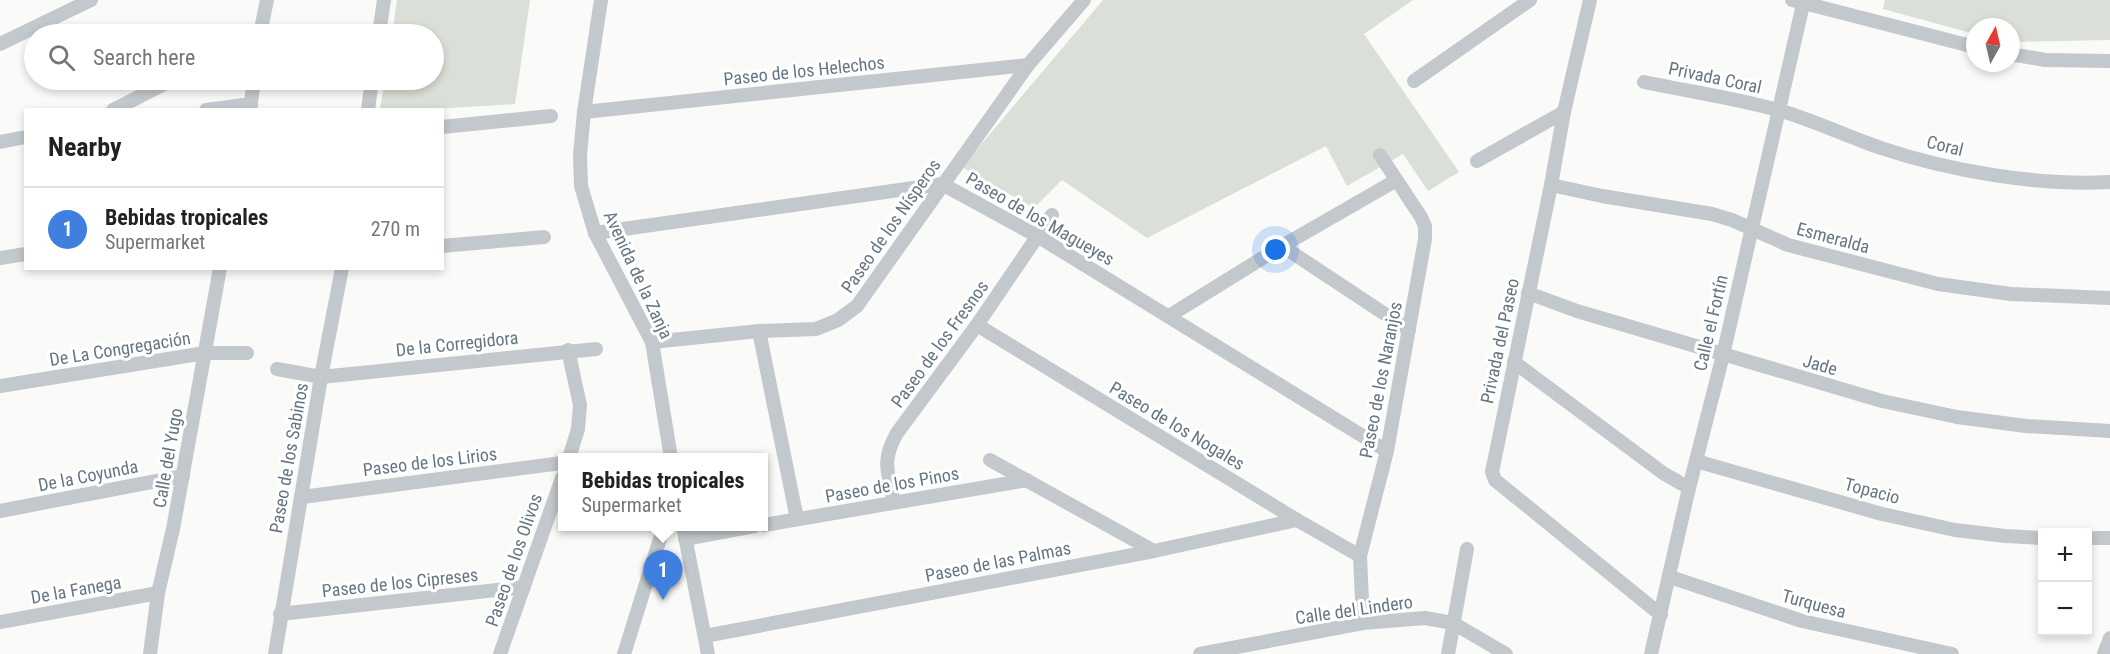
<!DOCTYPE html>
<meta charset="utf-8">
<style>
body{margin:0;font-family:"Roboto Condensed",sans-serif;background:#f2f2f2;color:#222}
.controls{position:absolute;right:18px;bottom:18px;display:grid;overflow:hidden;border-radius:0px;box-shadow:0 3px 9px #0003}
.controls button{width:54px;height:54px;display:grid;place-items:center;padding:0;border:0;border-bottom:2px solid #e0e0e0;background:#fff;color:#222;font:30px sans-serif}
.compass{position:absolute;left:1966px;top:18px;width:54px;height:54px;border-radius:50%;background:#fff;box-shadow:0 3px 9px #0003;rotate:8deg}
.you{position:absolute;left:1276px;top:250px;width:21px;height:21px;margin:-15px;border:4px solid #fff;border-radius:50%;background:#1a73e8;box-shadow:0 0 0 9px #1a73e833}
.badge{display:grid;place-items:center;width:39px;height:39px;border-radius:50%;background:#e4572e;color:#fff;font-size:20px;font-weight:700}
.pin{position:absolute;translate:-50% -50px;filter:drop-shadow(0 2px 3px #0008)}
.pin::after{content:'';position:absolute;top:32px;width:21px;height:18px;background:inherit;clip-path:polygon(0 0,100% 0,50% 100%)}
.popup{position:absolute;left:558px;top:453px;width:210px;height:78px;box-sizing:border-box;display:grid;place-content:center;border-radius:0px;background:#fff;filter:drop-shadow(0 2px 4px #0005);font-size:20px;white-space:nowrap;color:#767676}
.popup b{font-size:22px;color:#222}
.popup::after{content:'';position:absolute;left:50%;top:100%;margin-left:-12px;border:12px solid transparent;border-top-color:#fff}
.list{margin:0;padding:0;list-style:none}
h2{display:flex;justify-content:space-between;align-items:center;height:78px;margin:0;padding:0 24px;font-size:26px}
h2 small{font-size:20px;font-weight:400;color:#767676}
.list li{display:grid;grid-template-columns:39px 1fr auto;gap:18px;align-items:center;box-sizing:border-box;height:84px;padding:0 24px;border-top:2px solid #e0e0e0}
.list b{display:block;font-size:22px;white-space:nowrap}
.list p{margin:0;font-size:20px;white-space:nowrap;color:#767676}
.list em{font-size:20px;font-style:normal;color:#767676}
.icon{flex:none;width:33px;height:33px;fill:none;stroke:currentColor;stroke-width:2;stroke-linecap:round;stroke-linejoin:round}
.map{position:relative;flex:none;width:2110px;height:654px;overflow:hidden}
.search{position:absolute;background:#fff;box-shadow:0 3px 9px #0003;left:24px;top:24px;width:420px;height:66px;display:flex;align-items:center;gap:15px;box-sizing:border-box;padding:0 21px;border-radius:33px;color:#767676;font-size:22px}
.panel{position:absolute;background:#fff;box-shadow:0 3px 9px #0003;left:24px;top:108px;width:420px;height:162px;border-radius:0px}
.map>svg:first-child{display:block}
.green{fill:#dadfd7}
.lines{fill:none;stroke-linecap:round;stroke-linejoin:round}
.minor{stroke:#c3c8cc;stroke-width:14}
.labels{text-anchor:middle;stroke-width:6;stroke-linejoin:round;paint-order:stroke}
.street-label{font-size:18px;fill:#657683;stroke:#fff}
</style>
<div class="map">
<svg width="2110" height="654" viewBox="0 0 2110 654">
<rect width="100%" height="100%" fill="#fafaf8"/>
<g class="green">
<path d="M397,0H530L515,104L435,109H380L385,80H434V34H392Z"/>
<path d="M1103,0H1413L1364,34L1459,172L1428,191L1403,154L1347,186L1326,146L1147,238L1062,180L1034,208L962,167Z"/>
<path d="M1885,0H2110V40L2011,42V27H1975V34L1883,9Z"/>
</g>
<g class="lines">
<g class="minor">
<path d="M601,0L584,112L580,155L581,186L595,233L652,342L671,458"/>
<path d="M1590,0L1564,112L1551,185L1492,472L1495,480L1661,615"/>
<path d="M1792,0L1975,47"/>
<path d="M260,34L267,0"/>
<path d="M379,34L384,0"/>
<path d="M0,44L91,0"/>
<path d="M2011,54L2045,60L2110,61"/>
<path d="M1414,81L1530,0"/>
<path d="M1644,82C1687,91 1736,98 1778,110C1813,120 1846,136 1881,148C1949,171 2038,186 2110,182"/>
<path d="M113,110L172,80"/>
<path d="M206,110L251,104"/>
<path d="M250,110L254,80"/>
<path d="M368,110L372,80"/>
<path d="M584,112L1028,65"/>
<path d="M442,127L551,116"/>
<path d="M0,142L26,137"/>
<path d="M1477,161L1564,112"/>
<path d="M1551,185L1602,196L1712,214L1732,220L1788,245L1938,284L2011,294L2110,298"/>
<path d="M595,233L942,184L1039,237L1387,451"/>
<path d="M442,246L544,237"/>
<path d="M1282,246L1409,330"/>
<path d="M0,258L26,254"/>
<path d="M1528,293L1577,311L1882,401L1957,417L2026,426L2110,431"/>
<path d="M1169,316L1282,246L1395,181"/>
<path d="M977,325L1297,520L1360,556"/>
<path d="M759,331L797,519"/>
<path d="M652,342L759,331L816,329L838,320L857,306L1028,65L1084,0"/>
<path d="M568,350L580,405L578,429L569,458"/>
<path d="M1514,362L1663,473L1689,488"/>
<path d="M277,369L321,377L596,349"/>
<path d="M0,386L205,353H247"/>
<path d="M990,460L1154,551"/>
<path d="M1696,461L1882,514L1955,530L2005,536L2042,538"/>
<path d="M302,497L562,463"/>
<path d="M894,502C888,472 881,461 897,433L977,325L1052,215"/>
<path d="M0,511L183,476"/>
<path d="M764,525L1027,480"/>
<path d="M683,526L708,654"/>
<path d="M2088,538H2110"/>
<path d="M685,539L754,526"/>
<path d="M1670,577L1802,621L1952,654"/>
<path d="M280,614L524,587"/>
<path d="M0,622L158,593"/>
<path d="M1363,623L1360,556L1387,451L1425,239V226L1421,217L1380,155"/>
<path d="M705,636L1154,551L1297,520"/>
<path d="M150,654L158,593L173,529L220,268"/>
<path d="M275,654L321,377L342,268"/>
<path d="M500,654L562,478"/>
<path d="M624,654L664,526"/>
<path d="M1200,654L1363,623L1425,618L1453,623L1506,654"/>
<path d="M1448,654L1467,549"/>
<path d="M1651,654L1689,488L1723,355L1804,0"/>
<path d="M2104,654L2110,638"/>
</g>
</g>
<g class="labels">
<g class="street-label">
<text transform="translate(804 71) rotate(-6)" y="6">Paseo de los Helechos</text>
<text transform="translate(1715 78) rotate(12)" y="6">Privada Coral</text>
<text transform="translate(1945 146) rotate(14)" y="6">Coral</text>
<text transform="translate(1040 219) rotate(30)" y="6">Paseo de los Magueyes</text>
<text transform="translate(891 226) rotate(-55)" y="6">Paseo de los Nísperos</text>
<text transform="translate(1833 238) rotate(15)" y="6">Esmeralda</text>
<text transform="translate(638 275) rotate(65)" y="6">Avenida de la Zanja</text>
<text transform="translate(1711 323) rotate(-77)" y="6">Calle el Fortín</text>
<text transform="translate(1500 341) rotate(-78)" y="6">Privada del Paseo</text>
<text transform="translate(457 344) rotate(-6)" y="6">De la Corregidora</text>
<text transform="translate(940 344) rotate(-54)" y="6">Paseo de los Fresnos</text>
<text transform="translate(120 349) rotate(-9)" y="6">De La Congregación</text>
<text transform="translate(1820 365) rotate(16)" y="6">Jade</text>
<text transform="translate(1381 380) rotate(-79)" y="6">Paseo de los Naranjos</text>
<text transform="translate(1177 426) rotate(31)" y="6">Paseo de los Nogales</text>
<text transform="translate(168 458) rotate(-80)" y="6">Calle del Yugo</text>
<text transform="translate(289 458) rotate(-80)" y="6">Paseo de los Sabinos</text>
<text transform="translate(430 462) rotate(-7)" y="6">Paseo de los Lirios</text>
<text transform="translate(88 476) rotate(-11)" y="6">De la Coyunda</text>
<text transform="translate(892 485) rotate(-10)" y="6">Paseo de los Pinos</text>
<text transform="translate(1872 491) rotate(15)" y="6">Topacio</text>
<text transform="translate(514 560) rotate(-71)" y="6">Paseo de los Olivos</text>
<text transform="translate(998 562) rotate(-11)" y="6">Paseo de las Palmas</text>
<text transform="translate(400 583) rotate(-6)" y="6">Paseo de los Cipreses</text>
<text transform="translate(76 590) rotate(-10)" y="6">De la Fanega</text>
<text transform="translate(1814 604) rotate(15)" y="6">Turquesa</text>
<text transform="translate(1354 610) rotate(-8)" y="6">Calle del Lindero</text>
</g>
</g>
</svg>
<div class="controls">
<button>+</button>
<button>−</button>
</div>
<svg class="compass" viewBox="-18 -18 36 36"><path d="M0-13l5 13h-10z" fill="#e53935"/><path d="M0 13l5-13h-10z" fill="#767676"/></svg>
<div class="you"></div>
<div class="pin badge" style="left:663px;top:600px;background:#3f7fe0">1</div>
<div class="popup"><b>Bebidas tropicales</b>Supermarket</div>
<div class="search"><svg class="icon" aria-label="search" viewBox="0 0 24 24"><circle cx="10" cy="10" r="6"/><path d="M15 15l6 6"/></svg>Search here</div>
<section class="panel">
<h2>Nearby<small></small></h2>
<ul class="list">
<li><span class="badge" style="background:#3f7fe0">1</span><div><b>Bebidas tropicales</b><p>Supermarket</p></div><em>270 m</em></li>
</ul>
</section>
</div>
